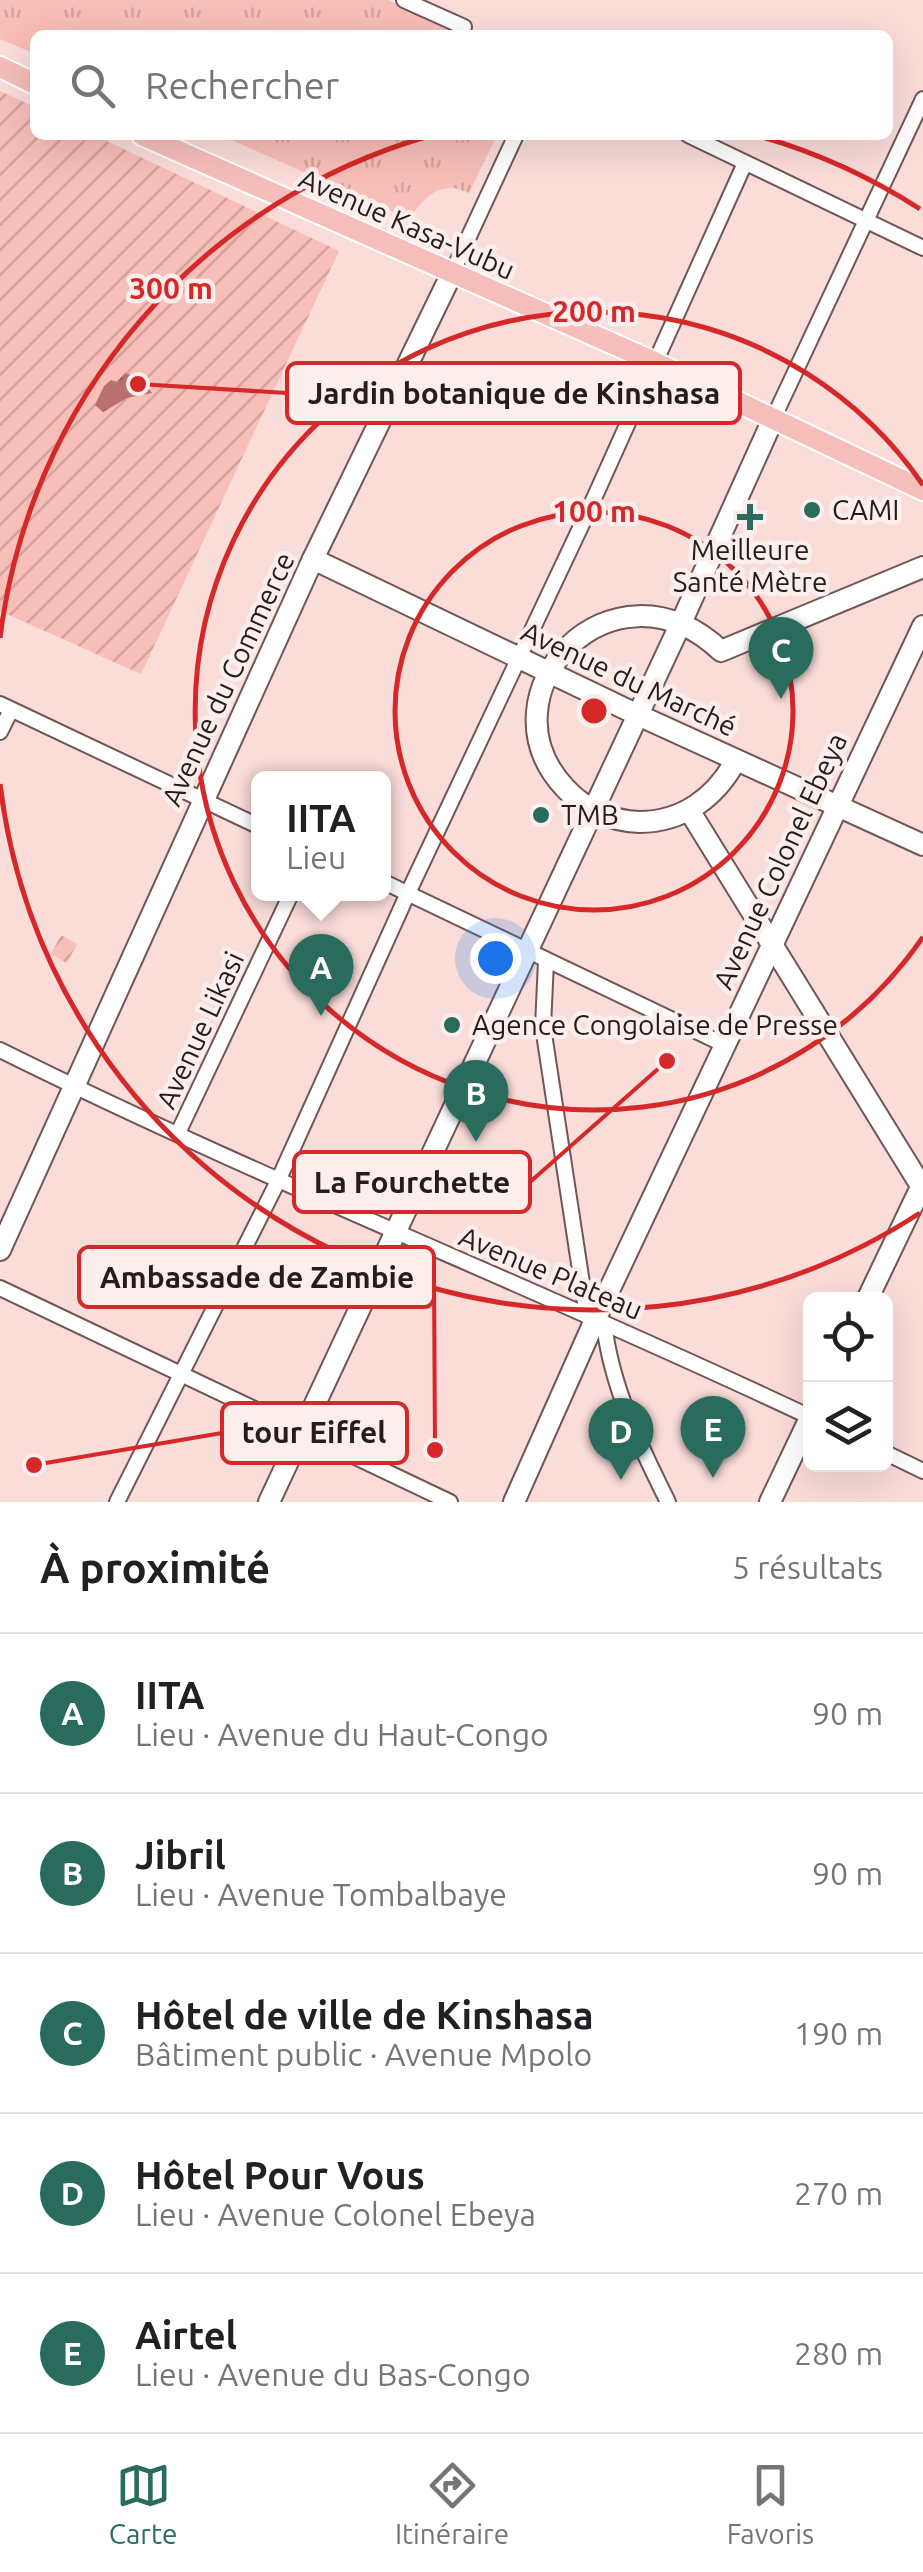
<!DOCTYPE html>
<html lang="fr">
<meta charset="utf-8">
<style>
body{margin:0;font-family:Ubuntu,sans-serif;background:#f6f6f6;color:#202124}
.controls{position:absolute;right:30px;bottom:30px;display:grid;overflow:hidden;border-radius:15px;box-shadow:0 10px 40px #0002}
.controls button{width:90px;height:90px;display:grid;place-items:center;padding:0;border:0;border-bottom:2px solid #e0e0e0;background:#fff;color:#202124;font:50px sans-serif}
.you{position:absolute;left:495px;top:958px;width:35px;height:35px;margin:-25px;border:8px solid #fff;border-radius:50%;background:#1a73e8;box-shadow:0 0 0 15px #1a73e833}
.badge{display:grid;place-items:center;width:65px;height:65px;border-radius:50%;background:#296b5c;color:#fff;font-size:32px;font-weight:700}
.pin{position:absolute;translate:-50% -82px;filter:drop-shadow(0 2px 5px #0008)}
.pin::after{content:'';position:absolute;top:52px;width:35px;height:30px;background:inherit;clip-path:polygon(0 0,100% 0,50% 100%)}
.popup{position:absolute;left:251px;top:771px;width:140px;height:130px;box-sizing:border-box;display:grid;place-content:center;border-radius:15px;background:#fff;filter:drop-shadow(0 2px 8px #0005);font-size:32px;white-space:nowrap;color:#757577}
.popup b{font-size:38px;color:#202124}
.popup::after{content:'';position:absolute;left:50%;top:100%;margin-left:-20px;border:20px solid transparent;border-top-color:#fff}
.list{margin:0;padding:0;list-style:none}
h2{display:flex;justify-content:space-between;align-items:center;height:130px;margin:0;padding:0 40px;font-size:42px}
h2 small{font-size:32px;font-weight:400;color:#757577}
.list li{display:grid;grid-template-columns:65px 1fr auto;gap:30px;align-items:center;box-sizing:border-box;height:160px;padding:0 40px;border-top:2px solid #e0e0e0}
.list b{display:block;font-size:38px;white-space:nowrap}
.list p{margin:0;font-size:32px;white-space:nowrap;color:#757577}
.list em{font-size:32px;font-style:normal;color:#757577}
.icon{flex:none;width:55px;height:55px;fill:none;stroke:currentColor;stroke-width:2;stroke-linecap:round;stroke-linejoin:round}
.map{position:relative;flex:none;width:923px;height:1502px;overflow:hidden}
.search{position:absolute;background:#fff;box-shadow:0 10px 40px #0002;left:30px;right:30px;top:30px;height:110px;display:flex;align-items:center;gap:25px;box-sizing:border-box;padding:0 35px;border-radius:15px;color:#757577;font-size:38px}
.sheet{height:930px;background:#fff}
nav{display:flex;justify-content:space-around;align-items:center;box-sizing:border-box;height:140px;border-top:2px solid #e0e0e0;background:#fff;font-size:28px;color:#757577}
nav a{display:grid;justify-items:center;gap:5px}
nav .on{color:#296b5c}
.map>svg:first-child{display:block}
.grass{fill:url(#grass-tufts)}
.garden{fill:url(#garden-furrows)}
.water{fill:url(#water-ripples)}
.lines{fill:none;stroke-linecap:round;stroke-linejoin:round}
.street-casing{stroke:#705654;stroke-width:18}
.secondary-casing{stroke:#705654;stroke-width:24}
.primary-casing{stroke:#fff;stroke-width:24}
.street{stroke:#fff;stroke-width:14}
.secondary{stroke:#fff;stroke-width:20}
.primary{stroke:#f6beba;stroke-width:20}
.ring{fill:none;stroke:#d62828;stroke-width:5}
.poi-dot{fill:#296b5c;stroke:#fbeeed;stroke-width:4}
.labels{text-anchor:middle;stroke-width:9;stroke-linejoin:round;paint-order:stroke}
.street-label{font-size:28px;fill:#271c1b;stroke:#fbeeed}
.poi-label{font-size:28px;fill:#271c1b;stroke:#fbeeed;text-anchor:start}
.centre{fill:#d62828;stroke:#fbeeed;stroke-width:5}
.ring-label{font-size:30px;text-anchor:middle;font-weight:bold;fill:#d62828;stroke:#fbeeed;stroke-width:9;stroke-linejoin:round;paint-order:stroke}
.leader{fill:none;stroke:#d62828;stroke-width:4}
.callout-dot{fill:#d62828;stroke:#fbeeed;stroke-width:4}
.callout{fill:#fbeeed;stroke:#d62828;stroke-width:4}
.callout-label{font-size:30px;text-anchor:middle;font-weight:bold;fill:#271c1b}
</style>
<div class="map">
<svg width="923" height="1502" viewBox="0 0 923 1502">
<defs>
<pattern id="grass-tufts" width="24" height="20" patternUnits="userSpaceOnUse" patternTransform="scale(2.5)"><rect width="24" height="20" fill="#f8beb8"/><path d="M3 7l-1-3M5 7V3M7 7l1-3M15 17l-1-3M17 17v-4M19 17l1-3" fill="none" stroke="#d5a39e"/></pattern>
<pattern id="garden-furrows" width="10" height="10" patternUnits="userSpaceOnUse" patternTransform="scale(2.5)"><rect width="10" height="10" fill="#f8beb8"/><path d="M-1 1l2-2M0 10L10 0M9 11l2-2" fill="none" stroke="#d5a39e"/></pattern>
<pattern id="water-ripples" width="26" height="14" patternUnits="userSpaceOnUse" patternTransform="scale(2.5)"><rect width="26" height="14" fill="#b8716c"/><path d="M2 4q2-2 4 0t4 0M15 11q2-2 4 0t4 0" fill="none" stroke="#965c58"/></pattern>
</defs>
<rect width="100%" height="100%" fill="#fadcd9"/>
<g class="grass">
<path d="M0,0H388L466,35H35V54L0,39Z"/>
<path d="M220,135H497L469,193C440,179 425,197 409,219Z"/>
</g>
<g class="garden">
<path d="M0,91L35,107V135H94L339,251L141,674L0,611Z"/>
<path d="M61,935L77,944L67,963L51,954Z"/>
</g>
<path class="water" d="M125,373L140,378L152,393L127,398L103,412L95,405L104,386L111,380L117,382Z"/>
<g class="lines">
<defs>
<g id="street">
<path d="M404,0L464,27"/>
<path d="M688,135L923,248"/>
<path d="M452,273L516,135"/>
<path d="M774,417L923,99"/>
<path d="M0,704L258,826"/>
<path d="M0,732L11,710"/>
<path d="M384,882L725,1045"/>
<path d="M546,961L543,1027L587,1316"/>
<path d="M0,1050C266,1182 542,1290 810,1417"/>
<path d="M178,1133L291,894"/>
<path d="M0,1288L450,1502"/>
<path d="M604,1323C611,1386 640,1446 668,1502"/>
<path d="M886,1453L923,1471"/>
<path d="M117,1502L278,1181L408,893L591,505L745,163"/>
</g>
<g id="secondary">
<path d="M313,559L638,715L923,845"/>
<path d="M736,760C716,797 683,822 639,822C611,821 584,809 565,788C477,694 612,549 721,651L923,567"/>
<path d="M689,810L923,1189"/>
<path d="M0,1250L313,559L452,273"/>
<path d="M867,1300L923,1183"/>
<path d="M269,1502L681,623L774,417"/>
<path d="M514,1502L595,1320L923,626"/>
<path d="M770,1502L810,1418"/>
</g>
<g id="primary">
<path d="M0,67L35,84"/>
<path d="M142,135L654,362L923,490"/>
</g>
</defs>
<use href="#street" class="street-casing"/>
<use href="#secondary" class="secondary-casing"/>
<use href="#primary" class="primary-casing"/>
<use href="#street" class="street"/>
<use href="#secondary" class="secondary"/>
<use href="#primary" class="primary"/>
</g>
<g class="ring">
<circle cx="594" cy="711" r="199"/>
<path d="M923 937A399 399 0 1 1 923 485"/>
<path d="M920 1213A598 598 0 0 1 0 784M0 638A598 598 0 0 1 429 136M759 136A598 598 0 0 1 920 209"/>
</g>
<g class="poi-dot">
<circle cx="812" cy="510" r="10"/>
<path d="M745 502h10v10h10v10h-10v10h-10v-10h-10v-10h10z"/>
<circle cx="541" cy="815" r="10"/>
<circle cx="452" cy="1025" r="10"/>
</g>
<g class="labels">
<g class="street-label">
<text transform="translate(407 224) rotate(24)" y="10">Avenue Kasa-Vubu</text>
<text transform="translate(228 679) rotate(-65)" y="10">Avenue du Commerce</text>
<text transform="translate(629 679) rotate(25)" y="10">Avenue du Marché</text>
<text transform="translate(780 861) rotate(-65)" y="10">Avenue Colonel Ebeya</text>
<text transform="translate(200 1030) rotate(-65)" y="10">Avenue Likasi</text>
<text transform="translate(551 1273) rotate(23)" y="10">Avenue Plateau</text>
</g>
<g class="poi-label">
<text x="832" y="520">CAMI</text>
<text x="750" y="560" text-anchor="middle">Meilleure<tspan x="750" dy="32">Santé Mètre</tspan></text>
<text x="561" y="825">TMB</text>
<text x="472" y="1035">Agence Congolaise de Presse</text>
</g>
</g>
<circle cx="594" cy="711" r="15" class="centre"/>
<g class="ring-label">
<text x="171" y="299">300 m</text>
<text x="594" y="322">200 m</text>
<text x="594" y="522">100 m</text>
</g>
<path class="leader" d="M138 384L287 393M667 1061L530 1182M435 1450L434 1277M34 1465L222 1433"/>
<g class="callout-dot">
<circle cx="138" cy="384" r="10"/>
<circle cx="667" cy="1061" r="10"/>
<circle cx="435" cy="1450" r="10"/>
<circle cx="34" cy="1465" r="10"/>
</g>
<g class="callout">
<rect x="287" y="363" width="453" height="60" rx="10"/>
<rect x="294" y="1152" width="236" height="60" rx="10"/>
<rect x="79" y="1247" width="355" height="60" rx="10"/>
<rect x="222" y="1403" width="185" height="60" rx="10"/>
</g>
<g class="callout-label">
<text x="514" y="404">Jardin botanique de Kinshasa</text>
<text x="412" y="1193">La Fourchette</text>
<text x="257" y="1288">Ambassade de Zambie</text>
<text x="314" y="1443">tour Eiffel</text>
</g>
</svg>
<div class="controls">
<button><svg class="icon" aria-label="locate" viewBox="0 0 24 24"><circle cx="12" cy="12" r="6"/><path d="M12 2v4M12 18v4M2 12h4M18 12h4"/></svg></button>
<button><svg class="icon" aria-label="layers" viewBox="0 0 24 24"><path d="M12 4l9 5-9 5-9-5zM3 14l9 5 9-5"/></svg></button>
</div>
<div class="you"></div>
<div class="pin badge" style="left:321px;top:1016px">A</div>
<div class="popup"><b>IITA</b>Lieu</div>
<div class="pin badge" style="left:476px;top:1142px">B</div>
<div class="pin badge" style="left:781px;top:699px">C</div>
<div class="pin badge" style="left:621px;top:1480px">D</div>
<div class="pin badge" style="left:713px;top:1478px">E</div>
<div class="search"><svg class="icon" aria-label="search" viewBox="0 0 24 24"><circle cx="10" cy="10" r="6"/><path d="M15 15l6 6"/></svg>Rechercher</div>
</div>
<section class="sheet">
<h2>À proximité<small>5 résultats</small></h2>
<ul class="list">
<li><span class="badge">A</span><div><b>IITA</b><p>Lieu · Avenue du Haut-Congo</p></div><em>90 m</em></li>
<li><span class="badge">B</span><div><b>Jibril</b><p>Lieu · Avenue Tombalbaye</p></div><em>90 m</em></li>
<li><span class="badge">C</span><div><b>Hôtel de ville de Kinshasa</b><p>Bâtiment public · Avenue Mpolo</p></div><em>190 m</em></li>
<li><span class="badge">D</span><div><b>Hôtel Pour Vous</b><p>Lieu · Avenue Colonel Ebeya</p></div><em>270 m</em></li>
<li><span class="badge">E</span><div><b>Airtel</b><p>Lieu · Avenue du Bas-Congo</p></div><em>280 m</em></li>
</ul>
</section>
<nav>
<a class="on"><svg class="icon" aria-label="map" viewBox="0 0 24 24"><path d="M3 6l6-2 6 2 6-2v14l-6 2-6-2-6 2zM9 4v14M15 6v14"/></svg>Carte</a>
<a><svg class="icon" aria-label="directions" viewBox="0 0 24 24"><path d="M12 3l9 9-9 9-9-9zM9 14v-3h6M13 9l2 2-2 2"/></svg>Itinéraire</a>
<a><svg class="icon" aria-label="saved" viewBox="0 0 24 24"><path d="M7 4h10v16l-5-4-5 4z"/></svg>Favoris</a>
</nav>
